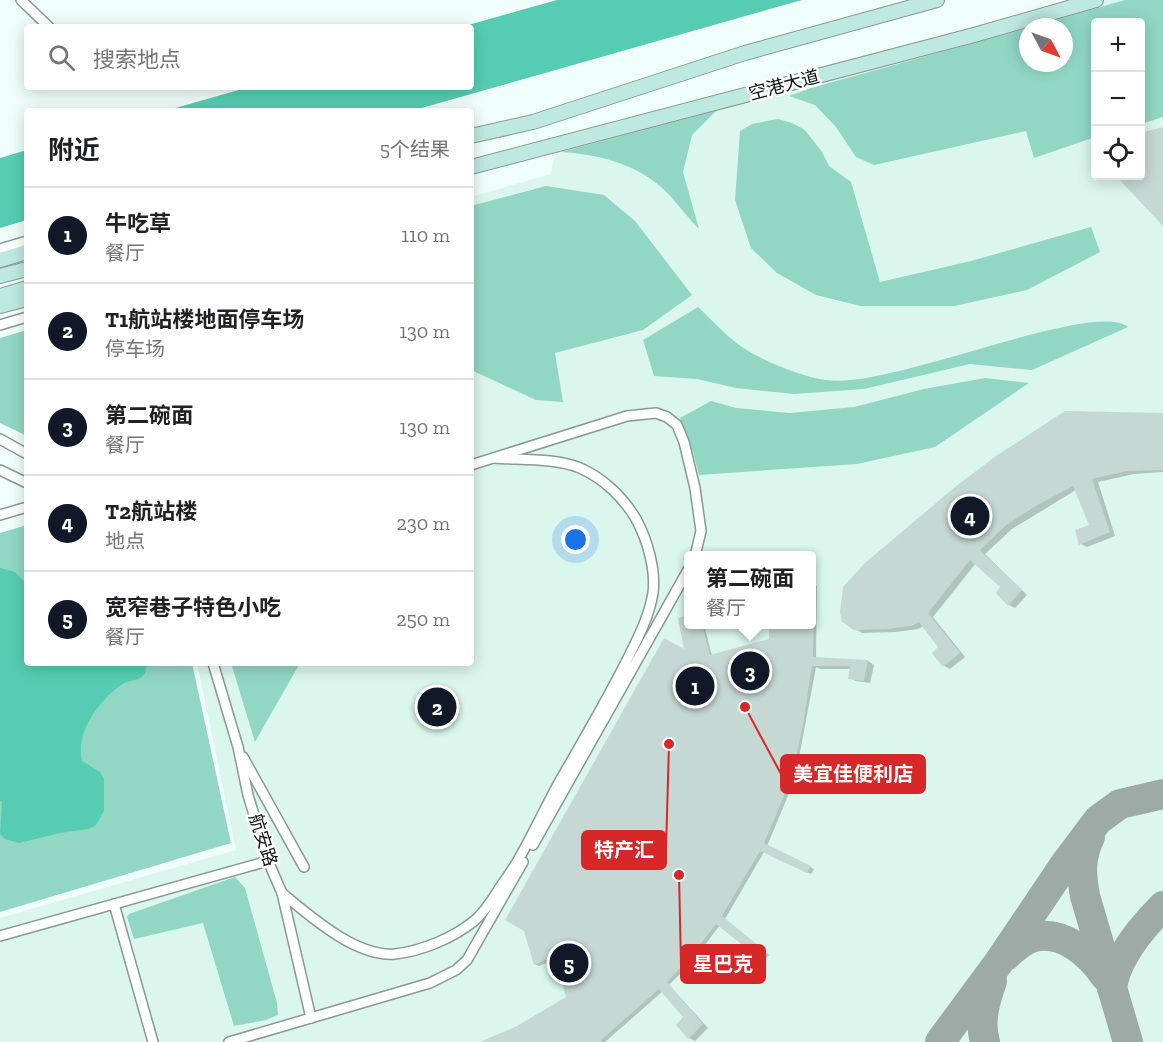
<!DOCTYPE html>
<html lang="zh">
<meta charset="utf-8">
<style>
body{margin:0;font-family:"Zilla Slab","Noto Sans SC",serif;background:#f2f2f2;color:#202124}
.controls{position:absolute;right:18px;top:18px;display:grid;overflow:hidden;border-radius:6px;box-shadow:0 3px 15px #0003}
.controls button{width:54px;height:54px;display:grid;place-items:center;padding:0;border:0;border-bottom:2px solid #e0e0e0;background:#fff;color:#202124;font:30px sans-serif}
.compass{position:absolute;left:1019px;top:18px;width:54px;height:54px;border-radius:50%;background:#fff;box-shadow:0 3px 15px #0003;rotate:131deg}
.you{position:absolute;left:576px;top:540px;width:21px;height:21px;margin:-15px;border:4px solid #fff;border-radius:50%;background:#1a73e8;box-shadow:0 0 0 9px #1a73e833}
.badge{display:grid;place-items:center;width:39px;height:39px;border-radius:50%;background:#111827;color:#fff;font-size:20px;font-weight:700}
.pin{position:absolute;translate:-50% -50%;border:3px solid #fff;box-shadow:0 2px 6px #0006}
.popup{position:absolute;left:684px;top:551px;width:132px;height:78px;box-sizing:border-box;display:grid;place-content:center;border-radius:6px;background:#fff;filter:drop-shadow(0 2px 4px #0005);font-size:20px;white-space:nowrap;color:#757577}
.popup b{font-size:22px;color:#202124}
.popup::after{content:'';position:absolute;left:50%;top:100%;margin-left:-12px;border:12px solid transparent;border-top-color:#fff}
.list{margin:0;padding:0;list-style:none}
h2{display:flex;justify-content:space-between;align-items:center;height:78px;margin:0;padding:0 24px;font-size:26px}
h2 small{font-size:20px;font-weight:400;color:#757577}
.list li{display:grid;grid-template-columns:39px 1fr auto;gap:18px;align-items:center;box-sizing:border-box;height:96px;padding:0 24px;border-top:2px solid #e0e0e0}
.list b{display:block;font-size:22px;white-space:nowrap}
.list p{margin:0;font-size:20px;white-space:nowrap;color:#757577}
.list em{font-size:20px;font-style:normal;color:#757577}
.icon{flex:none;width:33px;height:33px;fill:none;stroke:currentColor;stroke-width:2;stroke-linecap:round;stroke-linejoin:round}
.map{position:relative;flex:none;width:1163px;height:1042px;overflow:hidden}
.search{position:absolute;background:#fff;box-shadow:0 3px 15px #0003;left:24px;top:24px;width:450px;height:66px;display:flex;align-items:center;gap:15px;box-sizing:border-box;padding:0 21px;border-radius:6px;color:#757577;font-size:22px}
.panel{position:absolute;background:#fff;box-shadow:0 3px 15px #0003;left:24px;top:108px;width:450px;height:558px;border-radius:6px}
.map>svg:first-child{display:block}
.built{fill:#daf6ed;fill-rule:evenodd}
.green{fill:#91d7c4}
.water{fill:#56cdb2}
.shadow{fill:#0003}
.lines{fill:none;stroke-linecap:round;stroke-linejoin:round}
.taxiway{stroke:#9eaaa6;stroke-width:30}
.building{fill:#c6d8d3}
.street-casing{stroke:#889a94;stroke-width:12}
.secondary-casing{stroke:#889a94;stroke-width:16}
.street{stroke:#fff;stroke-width:9}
.secondary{stroke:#bee9e1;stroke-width:14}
.labels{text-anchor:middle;stroke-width:5;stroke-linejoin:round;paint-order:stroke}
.street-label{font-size:18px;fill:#0a100f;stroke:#fff}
.leader{fill:none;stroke:#d62828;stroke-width:2}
.callout-dot{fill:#d62828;stroke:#fff;stroke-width:2}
.callout{fill:#d62828;stroke:#d62828;stroke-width:2}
.callout-label{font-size:20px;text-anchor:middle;font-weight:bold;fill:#fff}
</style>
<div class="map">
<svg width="1163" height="1042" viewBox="0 0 1163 1042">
<rect width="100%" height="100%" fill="#effefa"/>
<path class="built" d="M1102,0H1163V1042H0V918L236,850L197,663H471V197L551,174L556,147ZM1096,22H1140V176H1096ZM1028,27H1064V63H1028ZM688,556H812V624H688Z"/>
<g class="green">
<path d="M1125,0H1163V117L1141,124L1140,22H1096L1095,137L1034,158L1026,131L874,165L856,157L836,127L815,105L789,96L811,88L1028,28V63H1064V27H1030Z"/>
<path d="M716,111L692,135L683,172L699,229C686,216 675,199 661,187C634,163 596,154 561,152Z"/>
<path d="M778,119L792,123L805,130L822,152L829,166L851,182L880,282L971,261L1091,227L1100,252L1027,290L954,306H861L816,295L777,273L751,248L735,200L740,131L752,124Z"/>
<path d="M546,186L604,195L635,221L692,295L643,330L555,353L563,402L536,400L471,370V206Z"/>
<path d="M698,307C712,320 726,336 742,347C762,361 803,377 826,380C888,390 1093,299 1128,327L1032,370L970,364L864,389L794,394L736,388L697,379L654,376L643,340Z"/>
<path d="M27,330V436L0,423V338Z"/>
<path d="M985,378L1029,383L935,447L857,464L699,475L693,452L680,418L711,401L736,408L790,413L854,407L924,389Z"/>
<path d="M27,525V663H192L231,843L0,912V533Z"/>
<path d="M231,663H300L255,742Z"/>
<path d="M235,877L245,888L277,1003L278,1015L266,1020L234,1026L203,923L134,939L127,917L129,914Z"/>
</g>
<g class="water">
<path d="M557,0H802L411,111H165L249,87H471V27H461Z"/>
<path d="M27,150V220L0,228V158Z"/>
<path d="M0,568L15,572L27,585V663H147C146,684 133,677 121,685C99,701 75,732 82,761L100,772L104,779V811L96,825L88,829L60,833L19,843L5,839L0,834L2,802L0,801Z"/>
</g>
<g class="shadow">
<path d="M1163,414V472L1134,474L1098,482L1115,536L1087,547L1081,544L1091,526L1076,490L1012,529L985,554L1027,595L1015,608L1009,605L1002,587L976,563L933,617L965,657L950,669L944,666L940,647L924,626L918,629L895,632L862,633L855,629Z"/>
<path d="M812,583L817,586L816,658L868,661L874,665L870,683L856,681L850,678L851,669H820L816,667L798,763L848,779L846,785L796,771L790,791L767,846L814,869L811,874L764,852L725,919L769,955L758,967L752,964L747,947L720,925L692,962L669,985L708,1028L695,1041L689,1038L685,1017L663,991L605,1042H484L517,1028L568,998L557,959L539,966L535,964L686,652L679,619L688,617V624H704L712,656L770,640L812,624Z"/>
</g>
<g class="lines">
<g class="taxiway">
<path d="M1090,837C1080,857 1081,874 1085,896L1128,1042"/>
<path d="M1006,956C1013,949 1023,940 1034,937C1063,930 1090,954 1105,976"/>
<path d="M1112,988C1116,958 1142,927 1163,906"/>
<path d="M940,1042L999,962L1065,864L1098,820L1120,804L1163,794"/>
<path d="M985,1042C979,1021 985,1001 992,981"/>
</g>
</g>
<g class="building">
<path d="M1163,127V226L1116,176H1140V133Z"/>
<path d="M1065,411L1163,413V470L1127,471L1092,479L1110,532L1079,545L1075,530L1089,525L1073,486L1034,507L1005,526L980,550L1022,590L1008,606L996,593L1000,587L970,560L928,613L960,653L943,667L932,653L938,647L919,622L912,626L888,629L854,630L842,622L840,612L843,587L865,563L955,487L996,456Z"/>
<path d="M812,585H813L814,601L813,657L868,660L864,681L848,679L850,666H812L803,725L795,761L845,776L842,784L792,770L787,789L764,843L811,866L807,873L760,851L722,916L764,950L751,965L738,954L745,947L716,924L688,960L667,982L703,1024L688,1039L676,1025L683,1017L659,989L601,1040L602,1042H480L517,1026L566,997L555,956L534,965L524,931L505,920L664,638L684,649L678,618L688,615V624H702L710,655L769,639V624H812Z"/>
</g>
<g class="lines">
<defs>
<g id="street">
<path d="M21,0L49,27"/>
<path d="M0,249L27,241"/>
<path d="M0,325L27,317"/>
<path d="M0,439L27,454"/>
<path d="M471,465L627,416L656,413L667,417L677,425L684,442L695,488L701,531L695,556"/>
<path d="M0,470L27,483"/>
<path d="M0,515L27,507"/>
<path d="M213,663L238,747L248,795L268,861L282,893L311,1018"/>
<path d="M243,757L304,867"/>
<path d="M533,845L688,570"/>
<path d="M282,893C311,917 356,957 395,954C422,951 453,938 474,921C484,913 492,900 499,889C506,878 515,867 521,855C535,830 547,804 561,779C584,739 607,700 627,660C638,638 649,617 653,593C656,569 647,539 636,519C623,497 603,478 580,468C557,458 520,460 494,458"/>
<path d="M114,904L153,1042"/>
<path d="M0,936L268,861"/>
<path d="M229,1042L430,983L456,970L467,960L523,862"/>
</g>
<g id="secondary">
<path d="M471,136L533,122L745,53L937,0"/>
<path d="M471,167L974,35L1096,0"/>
<path d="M0,260L27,252"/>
<path d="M0,276L27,269"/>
<path d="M0,296L27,288"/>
<path d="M0,306L27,299"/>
</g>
</defs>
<use href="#street" class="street-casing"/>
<use href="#secondary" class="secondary-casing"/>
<use href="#street" class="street"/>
<use href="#secondary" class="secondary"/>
</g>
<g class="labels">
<g class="street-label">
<text transform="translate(784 85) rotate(-15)" y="6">空港大道</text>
<text transform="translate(263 840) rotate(72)" y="6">航安路</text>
</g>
</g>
<path class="leader" d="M745 707L781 774M669 744L666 850M679 875L681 964"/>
<g class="callout-dot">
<circle cx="745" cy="707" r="6"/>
<circle cx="669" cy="744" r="6"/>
<circle cx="679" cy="875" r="6"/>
</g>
<g class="callout">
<rect x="781" y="755" width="144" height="38" rx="6"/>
<rect x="582" y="831" width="84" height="38" rx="6"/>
<rect x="681" y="945" width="84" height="38" rx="6"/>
</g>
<g class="callout-label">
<text x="853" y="781">美宜佳便利店</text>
<text x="624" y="857">特产汇</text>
<text x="723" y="971">星巴克</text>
</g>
</svg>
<div class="controls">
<button>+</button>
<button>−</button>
<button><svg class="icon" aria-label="locate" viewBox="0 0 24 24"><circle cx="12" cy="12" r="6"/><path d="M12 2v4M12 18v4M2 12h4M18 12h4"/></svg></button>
</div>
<svg class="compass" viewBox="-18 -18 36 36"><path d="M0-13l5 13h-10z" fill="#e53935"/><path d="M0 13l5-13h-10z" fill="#757577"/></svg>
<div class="you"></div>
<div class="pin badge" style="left:695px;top:686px">1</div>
<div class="pin badge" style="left:437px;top:707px">2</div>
<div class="pin badge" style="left:750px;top:671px">3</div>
<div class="popup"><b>第二碗面</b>餐厅</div>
<div class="pin badge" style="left:970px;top:516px">4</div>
<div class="pin badge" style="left:569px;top:963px">5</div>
<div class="search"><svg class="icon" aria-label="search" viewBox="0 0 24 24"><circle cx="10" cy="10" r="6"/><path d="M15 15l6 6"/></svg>搜索地点</div>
<section class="panel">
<h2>附近<small>5个结果</small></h2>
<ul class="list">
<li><span class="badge">1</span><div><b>牛吃草</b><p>餐厅</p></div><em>110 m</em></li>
<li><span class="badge">2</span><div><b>T1航站楼地面停车场</b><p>停车场</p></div><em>130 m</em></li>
<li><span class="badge">3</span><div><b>第二碗面</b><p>餐厅</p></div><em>130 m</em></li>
<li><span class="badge">4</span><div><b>T2航站楼</b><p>地点</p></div><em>230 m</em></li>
<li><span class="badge">5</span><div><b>宽窄巷子特色小吃</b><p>餐厅</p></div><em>250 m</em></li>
</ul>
</section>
</div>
